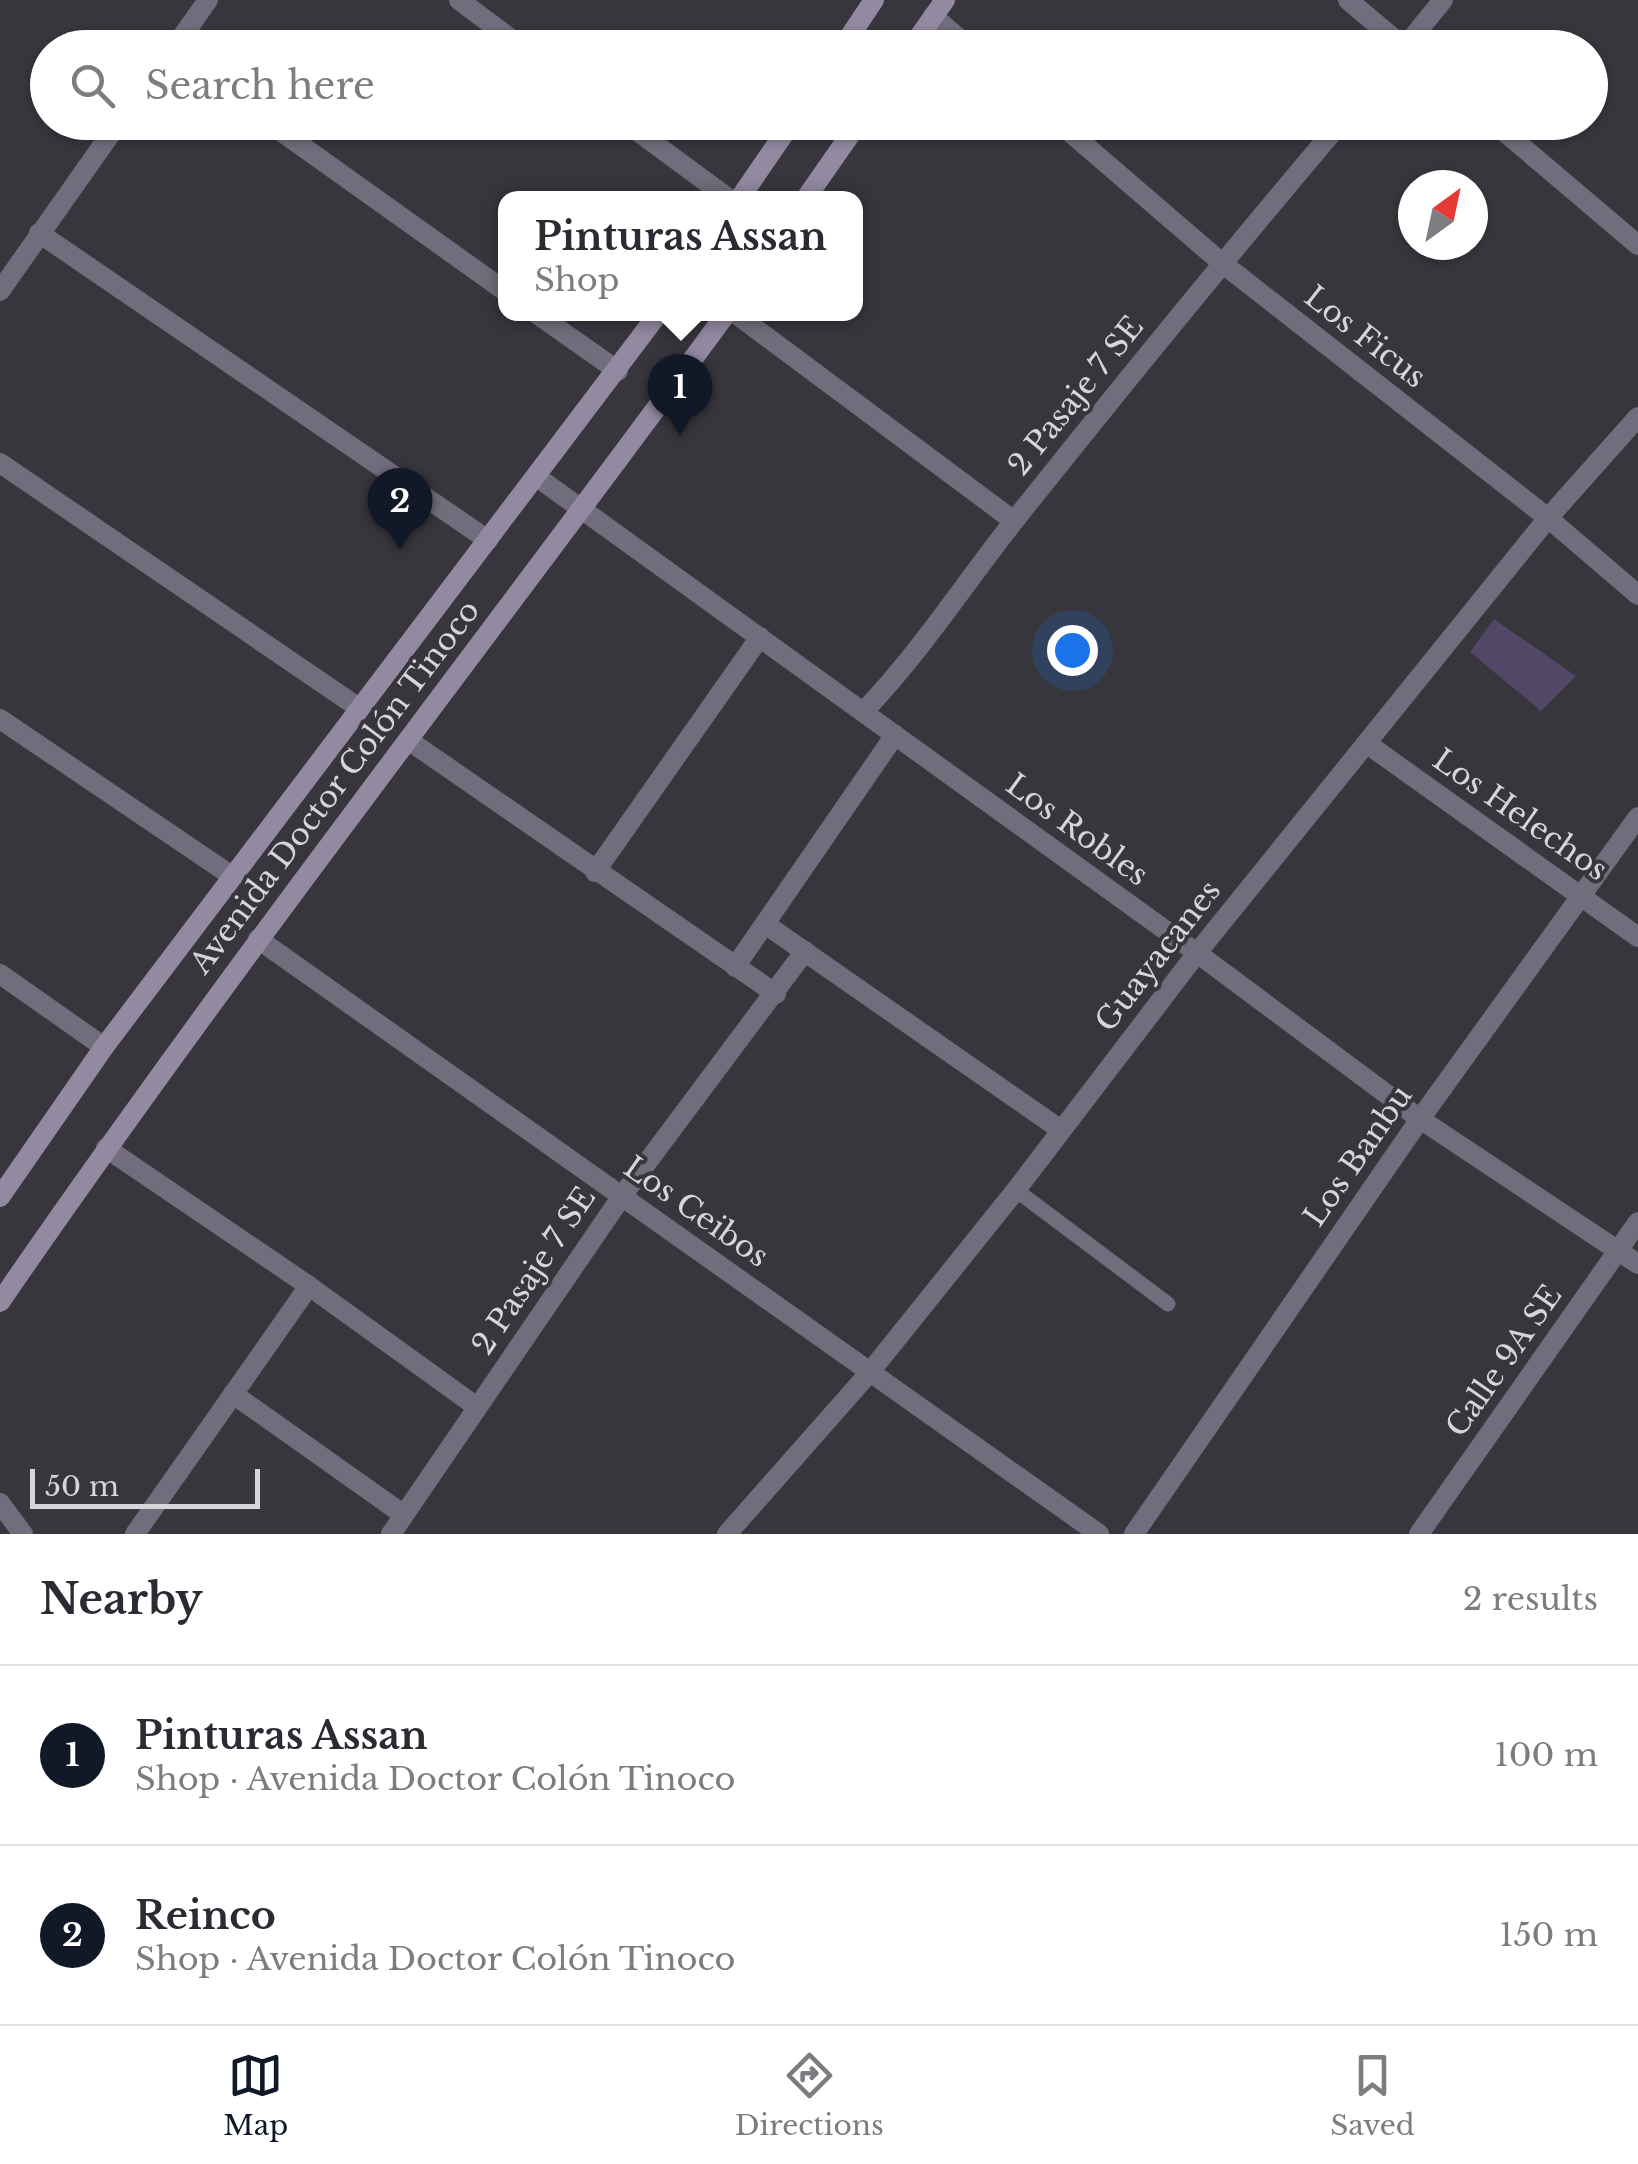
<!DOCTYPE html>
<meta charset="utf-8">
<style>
body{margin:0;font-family:"Libre Baskerville",serif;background:#f2f2f3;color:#2b2b33}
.compass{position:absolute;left:1398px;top:170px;width:90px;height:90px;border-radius:50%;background:#fff;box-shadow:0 2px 8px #0004;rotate:33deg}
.scale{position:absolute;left:30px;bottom:25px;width:230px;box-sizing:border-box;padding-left:10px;border:5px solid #d6d5d9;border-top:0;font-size:28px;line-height:35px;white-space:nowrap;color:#d6d5d9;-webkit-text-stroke:8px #38363d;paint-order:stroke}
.you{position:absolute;left:1072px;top:650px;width:35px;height:35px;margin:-25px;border:8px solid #fff;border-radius:50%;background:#1a73e8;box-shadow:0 0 0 15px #1a73e833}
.badge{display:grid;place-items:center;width:65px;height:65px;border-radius:50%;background:#111827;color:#fff;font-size:32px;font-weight:700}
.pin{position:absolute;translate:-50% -82px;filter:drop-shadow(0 2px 5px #0008)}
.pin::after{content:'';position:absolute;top:52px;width:35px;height:30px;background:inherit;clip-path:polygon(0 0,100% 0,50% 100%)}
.popup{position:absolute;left:498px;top:191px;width:365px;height:130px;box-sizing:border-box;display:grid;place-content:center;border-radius:20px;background:#fff;filter:drop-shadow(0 2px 8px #0005);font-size:32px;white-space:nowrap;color:#7c7c81}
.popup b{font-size:38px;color:#2b2b33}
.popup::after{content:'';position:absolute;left:50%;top:100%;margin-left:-20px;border:20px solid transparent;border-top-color:#fff}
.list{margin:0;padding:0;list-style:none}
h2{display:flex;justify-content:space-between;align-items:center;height:130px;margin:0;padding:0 40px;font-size:42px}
h2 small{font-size:32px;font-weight:400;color:#7c7c81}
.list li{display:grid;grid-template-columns:65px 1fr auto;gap:30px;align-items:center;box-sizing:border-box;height:180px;padding:0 40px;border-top:2px solid #e1e1e2}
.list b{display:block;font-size:38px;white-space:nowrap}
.list p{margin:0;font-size:32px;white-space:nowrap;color:#7c7c81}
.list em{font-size:32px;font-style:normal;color:#7c7c81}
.icon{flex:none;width:55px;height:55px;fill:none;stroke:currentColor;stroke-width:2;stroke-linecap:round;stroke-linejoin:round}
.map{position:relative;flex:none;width:1638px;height:1534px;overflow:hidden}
.search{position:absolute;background:#fff;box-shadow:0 2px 8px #0004;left:30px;right:30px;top:30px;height:110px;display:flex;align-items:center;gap:25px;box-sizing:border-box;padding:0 35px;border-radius:55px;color:#7c7c81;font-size:38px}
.sheet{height:490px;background:#fff}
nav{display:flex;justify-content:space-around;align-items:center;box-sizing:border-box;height:140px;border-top:2px solid #e1e1e2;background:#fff;font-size:28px;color:#7c7c81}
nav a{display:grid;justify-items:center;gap:5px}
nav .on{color:#111827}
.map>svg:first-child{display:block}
.building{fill:#534767}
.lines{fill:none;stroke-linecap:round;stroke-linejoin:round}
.service{stroke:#726d7c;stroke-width:15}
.minor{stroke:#726d7c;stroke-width:20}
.secondary{stroke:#938aa2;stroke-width:20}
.labels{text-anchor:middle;stroke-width:8;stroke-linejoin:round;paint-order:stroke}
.street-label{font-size:30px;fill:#d6d5d9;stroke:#38363d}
</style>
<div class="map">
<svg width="1638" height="1534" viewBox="0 0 1638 1534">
<rect width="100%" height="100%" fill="#38363d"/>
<path class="building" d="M1494,619L1576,676L1541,711L1470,652Z"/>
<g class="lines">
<path class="service" d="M1016,1190L1168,1304"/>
<g class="minor">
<path d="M459,0L523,48"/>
<path d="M1348,0L1405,48"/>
<path d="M933,16L970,48"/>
<path d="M174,48L208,0"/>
<path d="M1404,48L1443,0"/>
<path d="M268,122L505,291"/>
<path d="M625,122L728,198"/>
<path d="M1058,122L1222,263L1548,518L1638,595"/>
<path d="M1493,122L1638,245"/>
<path d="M39,233L488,540"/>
<path d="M0,291L119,122"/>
<path d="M537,314L618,371"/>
<path d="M736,314L1014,521"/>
<path d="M0,463L359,708"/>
<path d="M537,477L1197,953L1420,1119L1638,1264"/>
<path d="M863,712C921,652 966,581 1018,516C1124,383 1231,252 1341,122"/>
<path d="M0,719L232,876"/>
<path d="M408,740L776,994"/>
<path d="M1366,743L1638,937"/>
<path d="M595,872L760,637"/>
<path d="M765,924L1061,1130"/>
<path d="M258,939L1099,1534"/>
<path d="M735,967L895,735"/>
<path d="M0,974L104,1047"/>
<path d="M106,1148L309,1286L477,1407"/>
<path d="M233,1394L404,1515"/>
<path d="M0,1503L23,1534"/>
<path d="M135,1534L309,1286"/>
<path d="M391,1534L622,1196L805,951"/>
<path d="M727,1534L870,1372L1016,1190L1197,953L1548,518L1638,417"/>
<path d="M1134,1534L1420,1119L1638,817"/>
<path d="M1419,1534L1638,1222"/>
</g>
<g class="secondary">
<path d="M842,48L874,0"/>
<path d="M911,48L945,0"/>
<path d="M740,198L792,122"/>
<path d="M806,198L859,122"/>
<path d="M0,1197L104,1047L658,314"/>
<path d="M0,1302C232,965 484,643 726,314"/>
</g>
</g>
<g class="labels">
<g class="street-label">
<text transform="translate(1365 337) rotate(38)" y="10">Los Ficus</text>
<text transform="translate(1076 396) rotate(-51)" y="10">2 Pasaje 7 SE</text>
<text transform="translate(335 787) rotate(-53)" y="10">Avenida Doctor Colón Tinoco</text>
<text transform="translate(1520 815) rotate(35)" y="10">Los Helechos</text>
<text transform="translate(1077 830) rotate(36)" y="10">Los Robles</text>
<text transform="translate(1158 956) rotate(-52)" y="10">Guayacanes</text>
<text transform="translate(1358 1156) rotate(-55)" y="10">Los Banbu</text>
<text transform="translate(696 1212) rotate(35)" y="10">Los Ceibos</text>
<text transform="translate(534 1271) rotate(-56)" y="10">2 Pasaje 7 SE</text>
<text transform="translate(1504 1361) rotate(-55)" y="10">Calle 9A SE</text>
</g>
</g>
</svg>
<svg class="compass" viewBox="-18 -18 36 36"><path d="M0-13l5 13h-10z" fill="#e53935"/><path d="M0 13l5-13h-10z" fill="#7c7c81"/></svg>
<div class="scale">50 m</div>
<div class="you"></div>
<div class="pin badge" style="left:680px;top:436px">1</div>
<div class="popup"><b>Pinturas Assan</b>Shop</div>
<div class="pin badge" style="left:400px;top:550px">2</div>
<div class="search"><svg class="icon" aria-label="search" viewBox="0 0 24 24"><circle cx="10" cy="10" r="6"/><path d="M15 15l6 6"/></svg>Search here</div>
</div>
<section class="sheet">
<h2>Nearby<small>2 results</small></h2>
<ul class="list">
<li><span class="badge">1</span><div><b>Pinturas Assan</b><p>Shop · Avenida Doctor Colón Tinoco</p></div><em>100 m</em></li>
<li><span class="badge">2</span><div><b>Reinco</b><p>Shop · Avenida Doctor Colón Tinoco</p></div><em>150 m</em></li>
</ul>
</section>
<nav>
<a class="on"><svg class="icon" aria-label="map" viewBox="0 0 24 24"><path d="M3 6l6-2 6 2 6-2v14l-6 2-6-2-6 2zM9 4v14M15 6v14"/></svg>Map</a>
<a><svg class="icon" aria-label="directions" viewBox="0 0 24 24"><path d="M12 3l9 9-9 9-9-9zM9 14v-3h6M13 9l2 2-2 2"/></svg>Directions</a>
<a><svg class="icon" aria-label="saved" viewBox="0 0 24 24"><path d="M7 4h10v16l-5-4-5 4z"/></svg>Saved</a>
</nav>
